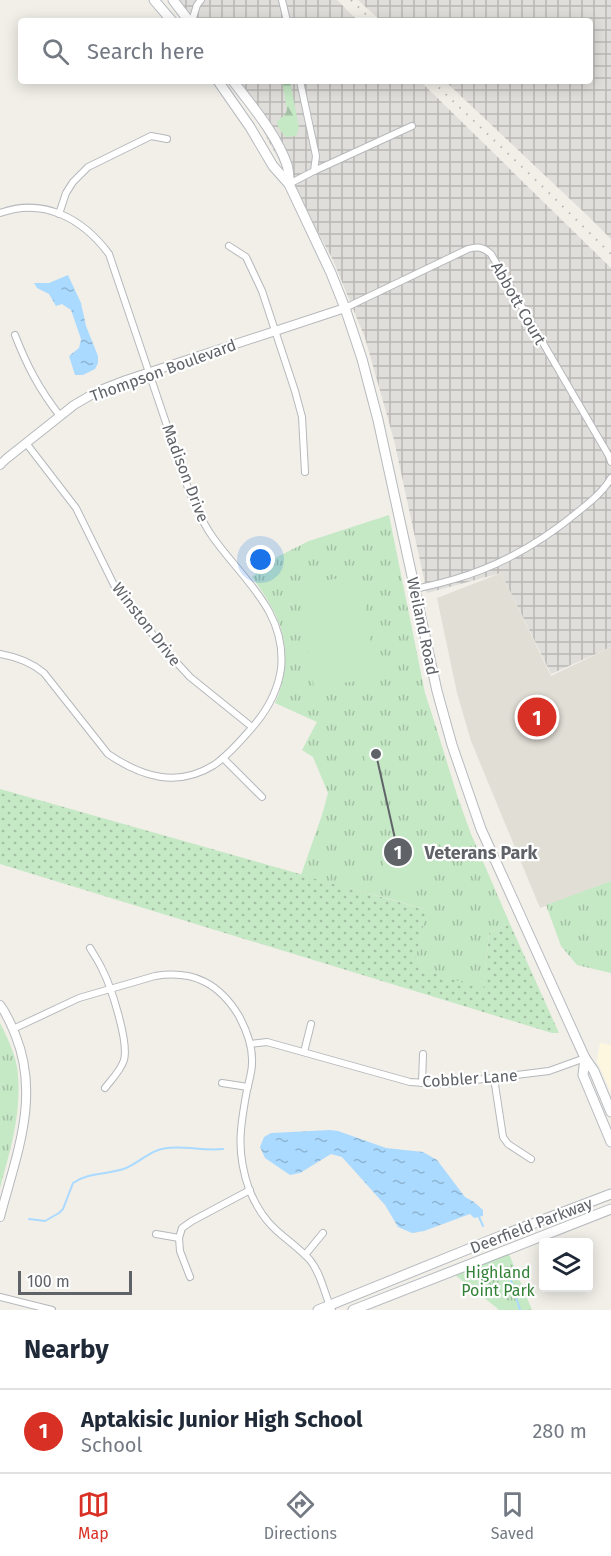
<!DOCTYPE html>
<style>
body{margin:0;font-family:"Fira Sans",sans-serif;background:#f2f2f3;color:#1f2937}
.controls{position:absolute;right:18px;bottom:18px;display:grid;overflow:hidden;border-radius:6px;box-shadow:0 3px 15px #0003}
.controls button{width:54px;height:54px;display:grid;place-items:center;padding:0;border:0;border-bottom:2px solid #e0e1e3;background:#fff;color:#1f2937;font:30px sans-serif}
.scale{position:absolute;left:18px;bottom:15px;width:114px;box-sizing:border-box;padding-left:6px;border:3px solid #5f6368;border-top:0;font-size:16px;line-height:21px;white-space:nowrap;color:#5f6368;-webkit-text-stroke:4px #fff;paint-order:stroke}
.you{position:absolute;left:261px;top:560px;width:21px;height:21px;margin:-15px;border:4px solid #fff;border-radius:50%;background:#1a73e8;box-shadow:0 0 0 9px #1a73e833}
.badge{display:grid;place-items:center;width:39px;height:39px;border-radius:50%;background:#d93025;color:#fff;font-size:20px;font-weight:700}
.pin{position:absolute;translate:-50% -50%;border:3px solid #fff;box-shadow:0 2px 6px #0006}
.list{margin:0;padding:0;list-style:none}
h2{display:flex;justify-content:space-between;align-items:center;height:78px;margin:0;padding:0 24px;font-size:26px}
h2 small{font-size:20px;font-weight:400;color:#747a83}
.list li{display:grid;grid-template-columns:39px 1fr auto;gap:18px;align-items:center;box-sizing:border-box;height:84px;padding:0 24px;border-top:2px solid #e0e1e3}
.list b{display:block;font-size:22px;white-space:nowrap}
.list p{margin:0;font-size:20px;white-space:nowrap;color:#747a83}
.list em{font-size:20px;font-style:normal;color:#747a83}
.icon{flex:none;width:33px;height:33px;fill:none;stroke:currentColor;stroke-width:2;stroke-linecap:round;stroke-linejoin:round}
.map{position:relative;flex:none;width:611px;height:1310px;overflow:hidden}
.search{position:absolute;background:#fff;box-shadow:0 3px 15px #0003;left:18px;right:18px;top:18px;height:66px;display:flex;align-items:center;gap:15px;box-sizing:border-box;padding:0 21px;border-radius:6px;color:#747a83;font-size:22px}
.sheet{height:162px;background:#fff}
nav{display:flex;justify-content:space-around;align-items:center;box-sizing:border-box;height:84px;border-top:2px solid #e0e1e3;background:#fff;font-size:16px;color:#747a83}
nav a{display:grid;justify-items:center;gap:3px}
nav .on{color:#d93025}
.map>svg:first-child{display:block}
.commercial{fill:#fef7e0}
.industrial{fill:url(#industrial-grid)}
.education{fill:#e1ded6}
.grass{fill:url(#grass-dots)}
.forest{fill:url(#forest-firs)}
.park{fill:url(#park-tufts)}
.garden{fill:#c5e8c5}
.water{fill:url(#water-ripples)}
.lines{fill:none;stroke-linecap:round;stroke-linejoin:round}
.stream{stroke:#aadaff;stroke-width:2}
.minor-casing{stroke:#b5b8bc;stroke-width:8}
.tertiary-casing{stroke:#b5b8bc;stroke-width:10}
.secondary-casing{stroke:#b6babf;stroke-width:11}
.minor{stroke:#fff;stroke-width:6}
.tertiary{stroke:#fff;stroke-width:8}
.secondary{stroke:#fff;stroke-width:9}
.rail{stroke:#b6b7b8;stroke-width:2;stroke-dasharray:1.5 8;stroke-linecap:butt}
.labels{text-anchor:middle;stroke-width:4.5;stroke-linejoin:round;paint-order:stroke}
.street-label{font-size:16px;fill:#5f6368;stroke:#fff}
.park-label{font-size:16px;fill:#348238;stroke:#fff}
.leader{fill:none;stroke:#5f6368;stroke-width:2}
.callout-dot{fill:#5f6368;stroke:#fff;stroke-width:2}
.mark-label{font-size:18px;text-anchor:middle;font-weight:bold;fill:#fff}
.callout-label{font-size:18px;text-anchor:middle;font-weight:bold;fill:#5f6368;stroke:#fff;stroke-width:4.5;stroke-linejoin:round;paint-order:stroke}
</style>
<div class="map">
<svg width="611" height="1310" viewBox="0 0 611 1310">
<defs>
<pattern id="industrial-grid" width="8" height="8" patternUnits="userSpaceOnUse" patternTransform="scale(1.5)"><rect width="8" height="8" fill="#e0deda"/><path d="M0 4h8M4 0v8" fill="none" stroke="#b9b8b5"/></pattern>
<pattern id="grass-dots" width="8" height="8" patternUnits="userSpaceOnUse" patternTransform="scale(1.5)"><rect width="8" height="8" fill="#c5e8c5"/><path d="M2 2h.1M6 6h.1" fill="none" stroke="#a3c0a4" stroke-width="1.8" stroke-linecap="round"/></pattern>
<pattern id="forest-firs" width="22" height="20" patternUnits="userSpaceOnUse" patternTransform="scale(1.5)"><rect width="22" height="20" fill="#c5e8c5"/><path d="M5 1l3.5 6h-7zM16 11l3.5 6h-7z" fill="#a3c0a4"/></pattern>
<pattern id="park-tufts" width="24" height="20" patternUnits="userSpaceOnUse" patternTransform="scale(1.5)"><rect width="24" height="20" fill="#c5e8c5"/><path d="M3 7l-1-3M5 7V3M7 7l1-3M15 17l-1-3M17 17v-4M19 17l1-3" fill="none" stroke="#a3c0a4"/></pattern>
<pattern id="water-ripples" width="26" height="14" patternUnits="userSpaceOnUse" patternTransform="scale(1.5)"><rect width="26" height="14" fill="#aadaff"/><path d="M2 4q2-2 4 0t4 0M15 11q2-2 4 0t4 0" fill="none" stroke="#8eb4d2"/></pattern>
</defs>
<rect width="100%" height="100%" fill="#f1efe8"/>
<path class="commercial" d="M600,1043L611,1045V1092L597,1061Z"/>
<g class="industrial">
<path d="M178,0H337L358,21H193Z"/>
<path d="M358,0H611V239L589,217L445,81H590V21H381Z"/>
<path d="M234,81H420L611,268V647L551,674L501,573L427,593L394,440L365,338L333,260L243,94Z"/>
</g>
<path class="education" d="M501,573L551,676L611,647V881L540,908L471,741L457,693L437,598Z"/>
<path class="grass" d="M0,789L427,910L483,989L489,933L510,924L559,1033H552L0,864Z"/>
<path class="forest" d="M282,81H290L299,128L296,136L286,137C281,132 278,128 277,121L285,115L287,110Z"/>
<g class="park">
<path d="M389,515L425,693L437,730L458,798L471,834L510,924L489,933L483,990L414,965L427,910L393,900L301,875L322,815L328,793L313,757L302,750L317,722L275,703C280,692 283,682 284,671C289,631 274,608 252,577L273,559L309,541Z"/>
<path d="M611,881V973L577,965L561,946L546,905Z"/>
<path d="M0,1023C7,1037 14,1051 17,1067C23,1108 11,1148 0,1188Z"/>
<path d="M509,1254L532,1310H498L497,1308L455,1275Z"/>
</g>
<g class="garden">
<path d="M359,575L377,678L314,687L298,585Z"/>
<path d="M372,733L380,760L366,764L358,737Z"/>
<path d="M413,835L424,839L433,847L429,878C426,882 421,885 415,882L390,881C375,860 386,835 413,835Z"/>
</g>
<g class="water">
<path d="M68,275L81,303L86,326L98,356V363L95,369L83,375H75L69,356L79,348L81,339L71,310L62,304L56,306L49,294L37,288L34,283H49Z"/>
<path d="M330,1130L338,1131L386,1148L423,1152L437,1160L465,1197L474,1202L483,1210V1216L474,1218L470,1214L424,1231L412,1233L398,1227L385,1205L342,1157L331,1154L300,1173L290,1175L265,1158L260,1147L264,1137L271,1133Z"/>
</g>
<g class="lines">
<g class="stream">
<path d="M479,1217L483,1226"/>
<path d="M29,1219L45,1221L59,1213L63,1209L73,1183C89,1172 108,1175 126,1168C140,1162 152,1149 167,1148C186,1146 205,1151 223,1149"/>
<path d="M507,1268L520,1310"/>
</g>
<defs>
<g id="minor">
<path d="M282,0L287,21"/>
<path d="M192,21L197,5L201,0"/>
<path d="M300,81L316,156L314,171"/>
<path d="M289,184L314,171L412,126"/>
<path d="M0,213C44,197 83,219 109,254L189,491C196,507 202,522 212,536C242,579 287,611 281,669C278,689 269,707 256,723C245,736 229,755 214,765C177,788 142,777 108,754L44,673C31,662 17,657 0,654"/>
<path d="M59,214L66,193L73,182L88,167L151,136L167,139"/>
<path d="M229,246L246,257L262,291L295,391L302,417L305,472"/>
<path d="M345,308L468,249C478,246 483,247 491,254L609,456L611,462"/>
<path d="M15,335C27,366 39,389 60,416"/>
<path d="M26,443L76,508L116,589L167,652L190,677L252,727"/>
<path d="M415,589C428,586 442,583 455,579C500,566 543,541 579,511C590,502 604,491 611,478"/>
<path d="M223,758L262,797"/>
<path d="M90,948C94,955 99,962 102,969C111,986 129,1042 124,1060C121,1070 112,1079 105,1088"/>
<path d="M13,1029L79,998L155,976C193,970 219,983 239,1016C247,1031 253,1046 252,1063C252,1072 249,1081 247,1090C240,1127 236,1152 249,1189C255,1204 264,1219 276,1230C287,1240 300,1249 310,1260C322,1275 324,1294 332,1310"/>
<path d="M250,1044L267,1042L410,1082L443,1084L549,1071L585,1058"/>
<path d="M304,1052L311,1024"/>
<path d="M494,1078L503,1137L508,1144L531,1159"/>
<path d="M222,1083L248,1087"/>
<path d="M422,1083L423,1054"/>
<path d="M156,1234L179,1238"/>
<path d="M305,1255L323,1233"/>
<path d="M190,1277L180,1251L179,1238L182,1228L192,1221L250,1190"/>
<path d="M0,1297L52,1310"/>
</g>
<g id="tertiary">
<path d="M0,465L6,459L74,405L98,391L126,380L345,308"/>
<path d="M0,1005C6,1013 11,1024 15,1034C41,1097 16,1155 0,1217"/>
</g>
<g id="secondary">
<path d="M154,0L172,21"/>
<path d="M173,0L189,21"/>
<path d="M218,81L250,127L273,166L289,184L331,273L345,308L362,359L378,420L437,691L452,745L481,829L585,1058L594,1071L611,1112"/>
<path d="M233,81C252,106 277,135 287,165C289,171 289,178 289,184"/>
<path d="M585,1058L583,1075L611,1142"/>
<path d="M318,1310L498,1237L611,1194"/>
<path d="M353,1310L611,1209"/>
</g>
</defs>
<use href="#minor" class="minor-casing"/>
<use href="#tertiary" class="tertiary-casing"/>
<use href="#secondary" class="secondary-casing"/>
<use href="#minor" class="minor"/>
<use href="#tertiary" class="tertiary"/>
<use href="#secondary" class="secondary"/>
<g class="rail">
<path d="M351,0L373,21"/>
<path d="M432,81L542,186L611,254"/>
</g>
</g>
<g class="labels">
<g class="street-label">
<text transform="translate(519 303) rotate(60)" y="6">Abbott Court</text>
<text transform="translate(163 370) rotate(-20)" y="6">Thompson Boulevard</text>
<text transform="translate(186 473) rotate(69)" y="6">Madison Drive</text>
<text transform="translate(147 624) rotate(52)" y="6">Winston Drive</text>
<text transform="translate(423 626) rotate(78)" y="6">Weiland Road</text>
<text transform="translate(470 1078) rotate(-4)" y="6">Cobbler Lane</text>
<text transform="translate(531 1225) rotate(-21)" y="6">Deerfield Parkway</text>
</g>
<g class="park-label">
<text x="498" y="1278">Highland<tspan x="498" dy="18">Point Park</tspan></text>
</g>
</g>
<path class="leader" d="M376 754L398 852"/>
<g class="callout-dot">
<circle cx="376" cy="754" r="6"/>
<circle cx="398" cy="852" r="15"/>
</g>
<g class="mark-label">
<text x="398" y="859">1</text>
</g>
<g class="callout-label">
<text x="481" y="859">Veterans Park</text>
</g>
</svg>
<div class="controls">
<button><svg class="icon" aria-label="layers" viewBox="0 0 24 24"><path d="M12 4l9 5-9 5-9-5zM3 14l9 5 9-5"/></svg></button>
</div>
<div class="scale">100 m</div>
<div class="you"></div>
<div class="pin badge" style="left:537px;top:717px">1</div>
<div class="search"><svg class="icon" aria-label="search" viewBox="0 0 24 24"><circle cx="10" cy="10" r="6"/><path d="M15 15l6 6"/></svg>Search here</div>
</div>
<section class="sheet">
<h2>Nearby<small></small></h2>
<ul class="list">
<li><span class="badge">1</span><div><b>Aptakisic Junior High School</b><p>School</p></div><em>280 m</em></li>
</ul>
</section>
<nav>
<a class="on"><svg class="icon" aria-label="map" viewBox="0 0 24 24"><path d="M3 6l6-2 6 2 6-2v14l-6 2-6-2-6 2zM9 4v14M15 6v14"/></svg>Map</a>
<a><svg class="icon" aria-label="directions" viewBox="0 0 24 24"><path d="M12 3l9 9-9 9-9-9zM9 14v-3h6M13 9l2 2-2 2"/></svg>Directions</a>
<a><svg class="icon" aria-label="saved" viewBox="0 0 24 24"><path d="M7 4h10v16l-5-4-5 4z"/></svg>Saved</a>
</nav>
